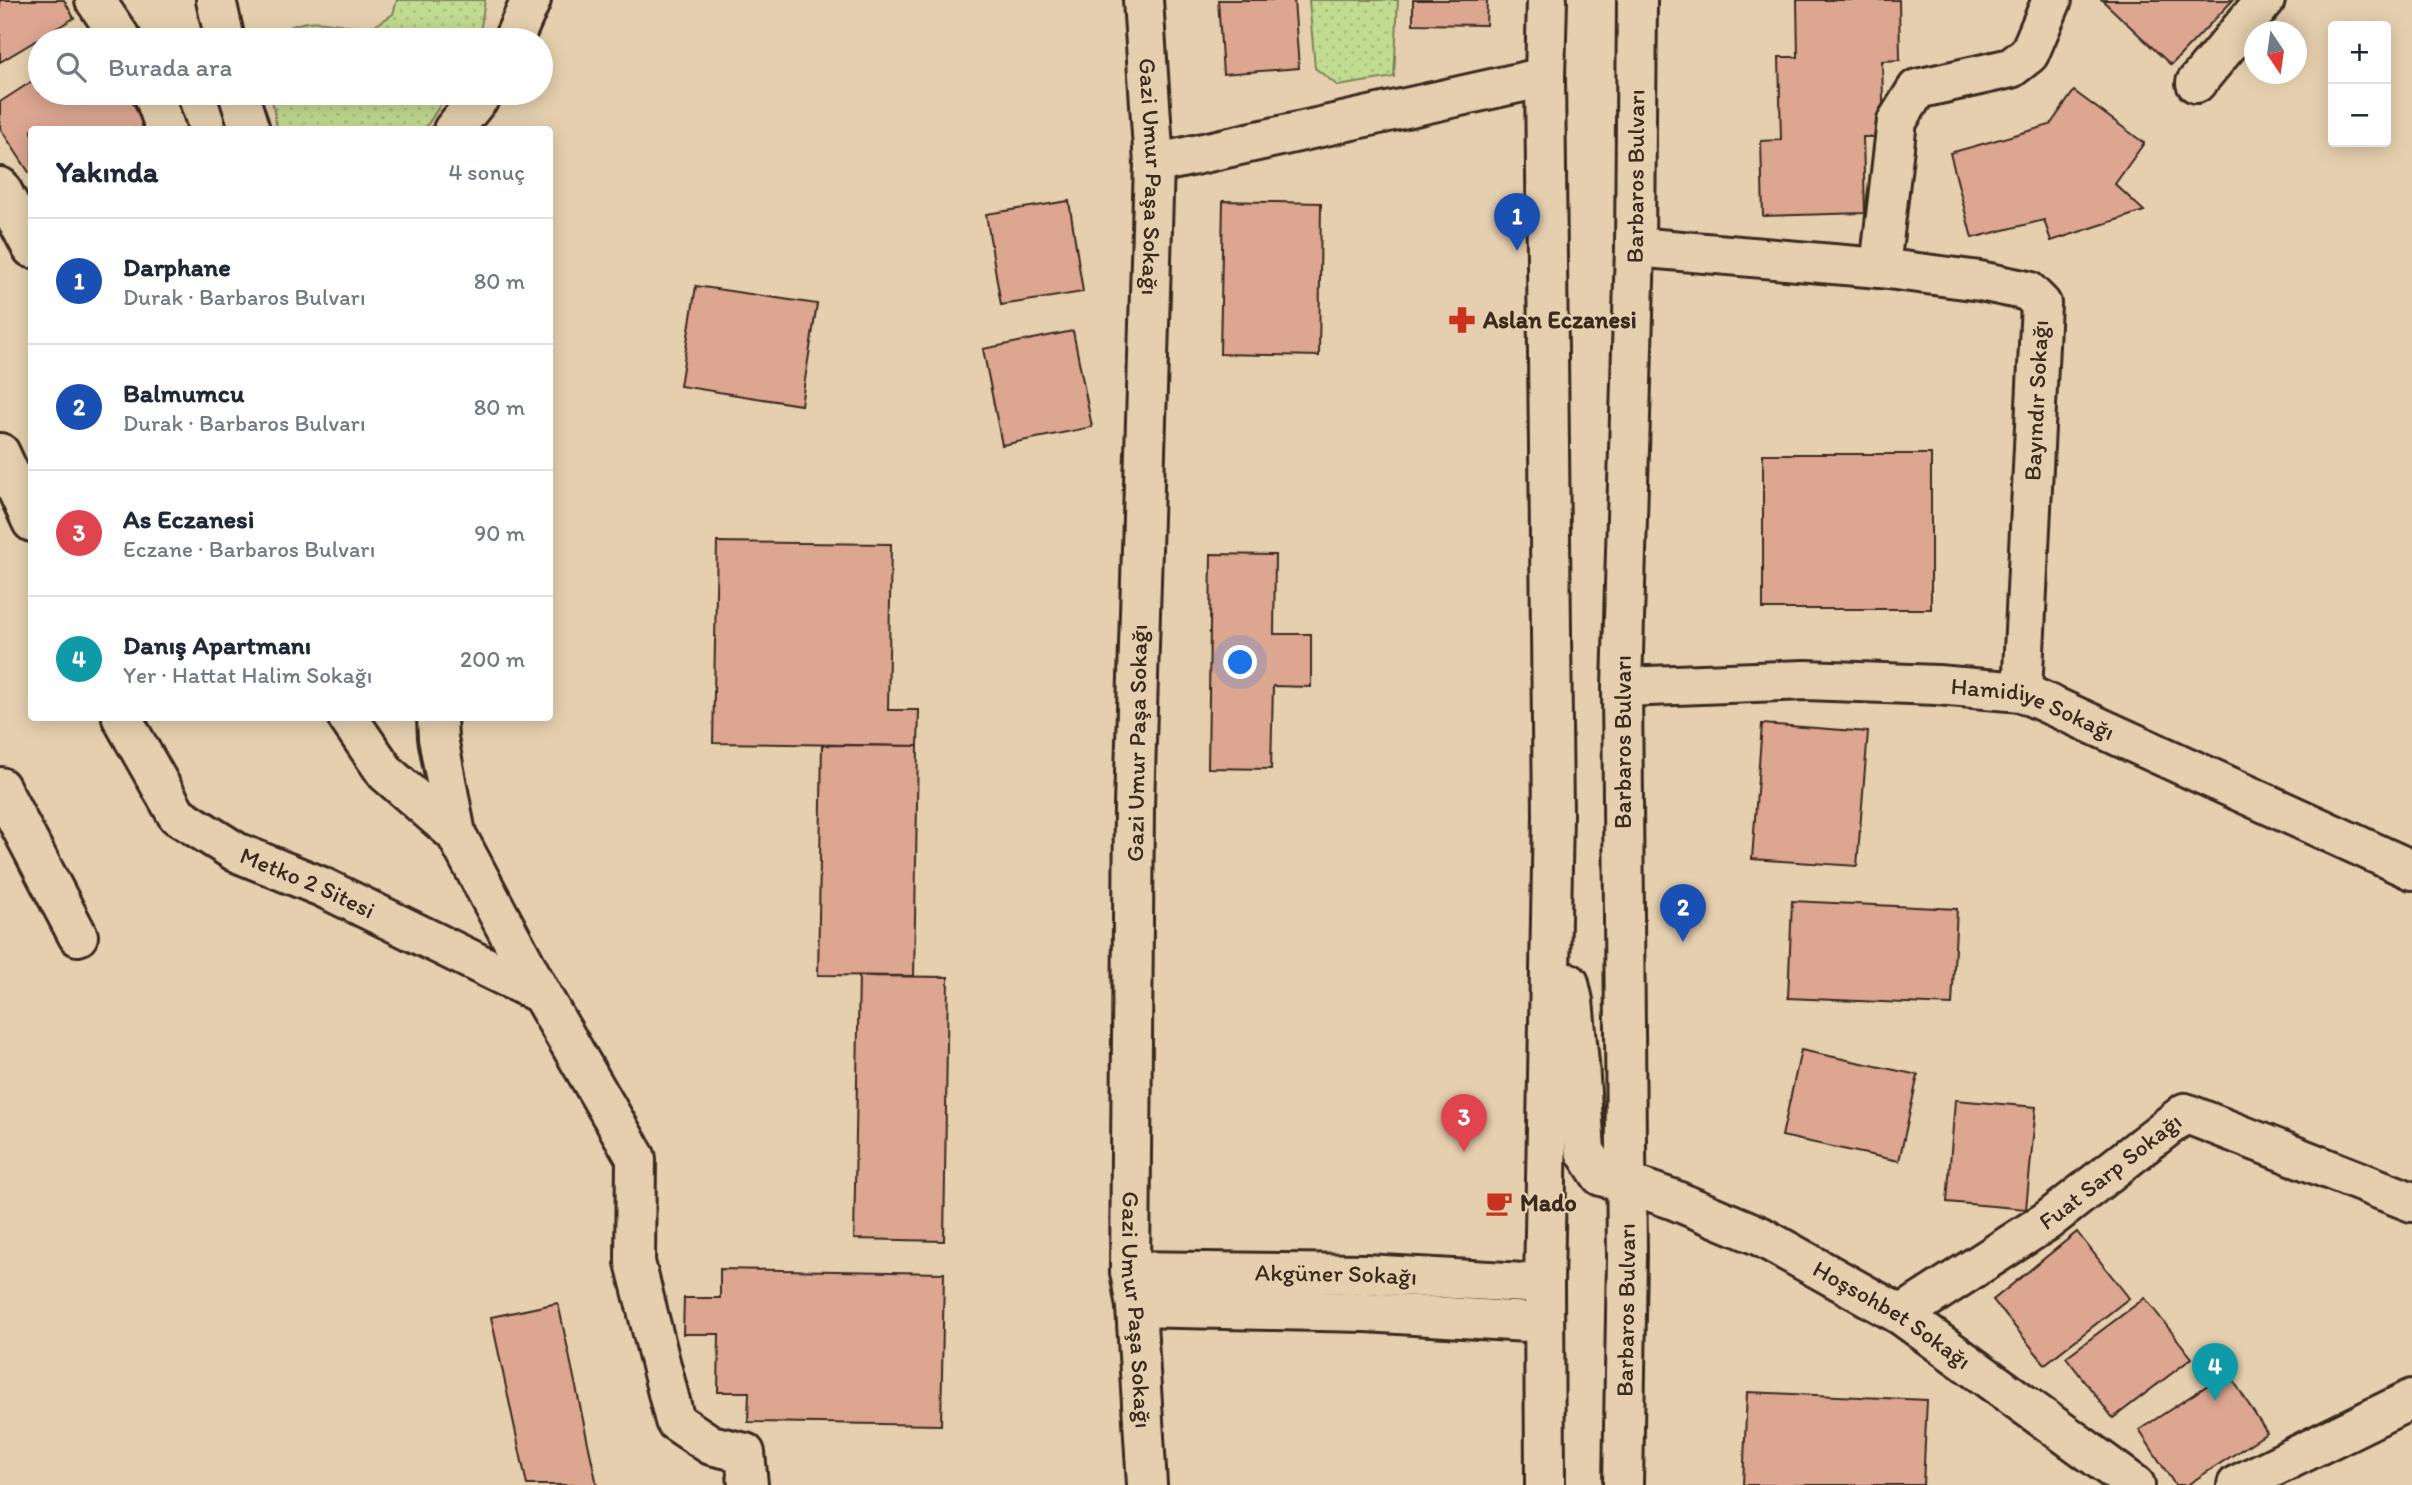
<!DOCTYPE html>
<html lang="tr">
<meta charset="utf-8">
<style>
body{margin:0;font-family:Itim,sans-serif;background:#f2f2f3;color:#1f2937}
.controls{position:absolute;right:21px;top:21px;display:grid;overflow:hidden;border-radius:7px;box-shadow:0 4px 18px #0003}
.controls button{width:63px;height:63px;display:grid;place-items:center;padding:0;border:0;border-bottom:2px solid #e0e1e3;background:#fff;color:#1f2937;font:35px sans-serif}
.compass{position:absolute;left:2244px;top:21px;width:63px;height:63px;border-radius:50%;background:#fff;box-shadow:0 4px 18px #0003;rotate:167deg}
.you{position:absolute;left:1241px;top:663px;width:24px;height:24px;margin:-18px;border:5px solid #fff;border-radius:50%;background:#1a73e8;box-shadow:0 0 0 10px #1a73e833}
.badge{display:grid;place-items:center;width:46px;height:46px;border-radius:50%;background:#c8321e;color:#fff;font-size:23px;font-weight:700}
.pin{position:absolute;translate:-50% -58px;filter:drop-shadow(0 2px 4px #0008)}
.pin::after{content:'';position:absolute;top:37px;width:24px;height:21px;background:inherit;clip-path:polygon(0 0,100% 0,50% 100%)}
.list{margin:0;padding:0;list-style:none}
h2{display:flex;justify-content:space-between;align-items:center;height:91px;margin:0;padding:0 28px;font-size:30px}
h2 small{font-size:23px;font-weight:400;color:#747a83}
.list li{display:grid;grid-template-columns:46px 1fr auto;gap:21px;align-items:center;box-sizing:border-box;height:126px;padding:0 28px;border-top:2px solid #e0e1e3}
.list b{display:block;font-size:26px;white-space:nowrap}
.list p{margin:0;font-size:23px;white-space:nowrap;color:#747a83}
.list em{font-size:23px;font-style:normal;color:#747a83}
.icon{flex:none;width:38px;height:38px;fill:none;stroke:currentColor;stroke-width:2;stroke-linecap:round;stroke-linejoin:round}
.map{position:relative;flex:none;width:2412px;height:1485px;overflow:hidden}
.search{position:absolute;background:#fff;box-shadow:0 4px 18px #0003;left:28px;top:28px;width:525px;height:77px;display:flex;align-items:center;gap:18px;box-sizing:border-box;padding:0 24px;border-radius:38px;color:#747a83;font-size:26px}
.panel{position:absolute;background:#fff;box-shadow:0 4px 18px #0003;left:28px;top:126px;width:525px;height:595px;border-radius:7px}
.map>svg:first-child{display:block}
.grass{fill:url(#grass-dots);stroke:#7e8258;stroke-width:2}
.building{fill:#dca691;stroke:#3b2a1e;stroke-width:2}
.lines{fill:none;stroke-linecap:round;stroke-linejoin:round}
.minor-casing{stroke:#3b2a1e;stroke-width:44}
.major-casing{stroke:#3b2a1e;stroke-width:44}
.minor{stroke:#e5cfae;stroke-width:38}
.major{stroke:#e5cfae;stroke-width:38}
.labels{text-anchor:middle;stroke-width:5;stroke-linejoin:round;paint-order:stroke}
.street-label{font-size:24px;fill:#3b2a1e;stroke:#e5cfae}
.poi-label{font-size:24px;font-weight:bold;fill:#3b2a1e;stroke:#e5cfae;text-anchor:start}
</style>
<div class="map">
<svg width="2412" height="1485" viewBox="0 0 2412 1485">
<defs>
<pattern id="grass-dots" width="8" height="8" patternUnits="userSpaceOnUse" patternTransform="scale(1.75)"><rect width="8" height="8" fill="#c1db91"/><path d="M2 2h.1M6 6h.1" fill="none" stroke="#a7bc7d" stroke-width="1.8" stroke-linecap="round"/></pattern>
</defs>
<rect width="100%" height="100%" fill="#e5cfae"/>
<filter id="ink" filterUnits="userSpaceOnUse"><feTurbulence type="fractalNoise" baseFrequency=".0143" numOctaves="2"/><feDisplacementMap in="SourceGraphic" scale="14" xChannelSelector="R" yChannelSelector="G"/><feConvolveMatrix kernelMatrix="1 2 1 2 8 2 1 2 1" color-interpolation-filters="sRGB"/></filter>
<g filter="url(#ink)">
<g class="grass">
<path d="M397,0H485L479,40H271C301,11 332,23 369,30L393,14Z"/>
<path d="M1309,0H1398L1394,77L1338,86L1315,68Z"/>
<path d="M271,93H452L441,104L424,130L277,129Z"/>
</g>
<g class="building">
<path d="M0,0H64L74,18L0,62Z"/>
<path d="M1218,0H1294L1299,68L1223,74Z"/>
<path d="M1413,0H1487L1486,25L1413,24Z"/>
<path d="M1797,0H1899L1900,60L1882,61L1884,137H1863L1865,213L1763,216L1761,141L1781,140L1779,57H1798Z"/>
<path d="M2102,0H2233L2171,65Z"/>
<path d="M40,76V93H128L147,130H32V177L0,128V102Z"/>
<path d="M2074,91L2144,143L2115,184L2144,211L2051,241L2044,220L1972,238L1950,153L2050,125Z"/>
<path d="M1069,201L1083,292L1001,305L986,214Z"/>
<path d="M1223,201L1321,203L1319,356L1220,354Z"/>
<path d="M696,286L817,304L801,405L680,386Z"/>
<path d="M1073,331L1092,427L1002,445L983,349Z"/>
<rect x="1763" y="454" width="168" height="155"/>
<path d="M717,542L891,544L888,710H919L918,746L713,743Z"/>
<path d="M1211,554L1275,555L1274,634H1311V687L1273,686L1271,769L1208,768Z"/>
<path d="M1762,724L1868,732L1857,866L1752,859Z"/>
<path d="M822,745L918,746L914,976L818,975Z"/>
<path d="M1792,901L1957,909L1952,1005L1788,998Z"/>
<path d="M859,976L948,977L944,1241L854,1239Z"/>
<path d="M1801,1050L1918,1075L1899,1161L1782,1136Z"/>
<path d="M1955,1100L2036,1107L2026,1209L1947,1202Z"/>
<path d="M2077,1232L2129,1298L2045,1364L1993,1300Z"/>
<path d="M720,1269L944,1273L941,1425L748,1422L749,1392H718L719,1334H683L684,1298H720Z"/>
<path d="M2145,1298L2192,1358L2113,1418L2066,1357Z"/>
<path d="M558,1303L597,1485H527L491,1317Z"/>
<path d="M2228,1372L2267,1433L2187,1485H2175L2139,1430Z"/>
<path d="M1747,1392L1927,1400L1923,1485H1743Z"/>
</g>
<g class="lines">
<defs>
<g id="minor">
<path d="M95,0L122,40"/>
<path d="M216,0L225,40"/>
<path id="s1" d="M1143,0L1154,164L1134,806L1130,1271L1136,1307L1147,1485"/>
<path d="M513,40L531,0"/>
<path d="M2196,83L2265,0"/>
<path d="M153,93L166,130"/>
<path d="M238,93L250,130"/>
<path d="M453,130L483,93"/>
<path d="M1154,164L1545,77"/>
<path d="M0,187L32,248"/>
<path d="M1635,247L1880,268"/>
<path d="M0,453L32,522"/>
<path id="s2" d="M1622,687L1806,680L1937,685L2022,692L2412,870"/>
<path id="s3" d="M2022,692L2041,304L2028,291L1980,281L1880,268L1897,121L1917,89L2011,68L2029,54L2052,0"/>
<path id="s4" d="M122,718L177,815L236,852L322,887L541,994"/>
<path d="M348,718L386,773L456,834"/>
<path d="M437,718L438,738L456,834L541,994L636,1158L635,1262L675,1421L711,1445L745,1453L748,1485"/>
<path d="M0,787L78,936"/>
<path id="s5" d="M1626,1183L1672,1199L1760,1236L1901,1315L2135,1485"/>
<path id="s6" d="M1130,1271L1365,1274L1544,1284"/>
<path d="M1136,1307L1366,1312L1544,1323"/>
<path id="s7" d="M1901,1315L2047,1221L2185,1113L2412,1202"/>
<path d="M2237,1485L2412,1399"/>
</g>
<g id="major">
<path d="M1569,983L1573,1001L1579,1063L1585,1151L1601,1176L1626,1183"/>
<path d="M1545,1485L1544,1284L1553,815L1545,77L1547,0"/>
<path id="s8" d="M1623,1485L1627,1258L1622,687L1635,247L1637,0"/>
</g>
</defs>
<use href="#minor" class="minor-casing"/>
<use href="#major" class="major-casing"/>
<use href="#minor" class="minor"/>
<use href="#major" class="major"/>
</g>
</g>
<defs>
<symbol id="pharmacy-bare" viewBox="-9 -9 18 18"><path d="M-2-6h4v4h4v4h-4v4h-4v-4h-4v-4h4Z" fill="#c8321e" stroke="#e5cfae" stroke-width="2.5" paint-order="stroke"/></symbol>
<symbol id="cafe-bare" viewBox="-9 -9 18 18"><path d="M-5.5-4.5H6V0H3Q3 3.5 0 3.5H-2.5Q-5.5 3.5-5.5 0ZM3-3.2v2h1.7v-2ZM-6 4.5H4V6H-6Z" fill="#c8321e" stroke="#e5cfae" stroke-width="2.5" paint-order="stroke"/></symbol>
</defs>
<g fill-rule="evenodd">
<use href="#pharmacy-bare" x="1443" y="301" width="38" height="38"/>
<use href="#cafe-bare" x="1480" y="1184" width="38" height="38"/>
</g>
<g class="labels">
<g class="street-label">
<text dy="8" stroke="none"><textPath href="#s1" startOffset="177">Gazi Umur Paşa Sokağı</textPath></text>
<text dy="8" stroke="none"><textPath href="#s8" startOffset="1309">Barbaros Bulvarı</textPath></text>
<text dy="8" stroke="none"><textPath href="#s3" startOffset="292">Bayındır Sokağı</textPath></text>
<text dy="8" stroke="none"><textPath href="#s2" startOffset="415">Hamidiye Sokağı</textPath></text>
<text transform="translate(1623 742) rotate(-90)" y="8">Barbaros Bulvarı</text>
<text transform="translate(1137 743) rotate(-89)" y="8">Gazi Umur Paşa Sokağı</text>
<text dy="8" stroke="none"><textPath href="#s4" startOffset="259">Metko 2 Sitesi</textPath></text>
<text dy="8" stroke="none"><textPath href="#s7" startOffset="254">Fuat Sarp Sokağı</textPath></text>
<text dy="8" stroke="none"><textPath href="#s6" startOffset="206">Akgüner Sokağı</textPath></text>
<text dy="8" stroke="none"><textPath href="#s1" startOffset="1311">Gazi Umur Paşa Sokağı</textPath></text>
<text dy="8" stroke="none"><textPath href="#s8" startOffset="175">Barbaros Bulvarı</textPath></text>
<text dy="8" stroke="none"><textPath href="#s5" startOffset="298">Hoşsohbet Sokağı</textPath></text>
</g>
<g class="poi-label">
<text x="1483" y="328">Aslan Eczanesi</text>
<text x="1520" y="1211">Mado</text>
</g>
</g>
</svg>
<div class="controls">
<button>+</button>
<button>−</button>
</div>
<svg class="compass" viewBox="-18 -18 36 36"><path d="M0-13l5 13h-10z" fill="#e53935"/><path d="M0 13l5-13h-10z" fill="#747a83"/></svg>
<div class="you"></div>
<div class="pin badge" style="left:1517px;top:251px;background:#1a4fb4">1</div>
<div class="pin badge" style="left:1683px;top:942px;background:#1a4fb4">2</div>
<div class="pin badge" style="left:1464px;top:1152px;background:#e0444e">3</div>
<div class="pin badge" style="left:2215px;top:1401px;background:#0f9aa8">4</div>
<div class="search"><svg class="icon" aria-label="search" viewBox="0 0 24 24"><circle cx="10" cy="10" r="6"/><path d="M15 15l6 6"/></svg>Burada ara</div>
<section class="panel">
<h2>Yakında<small>4 sonuç</small></h2>
<ul class="list">
<li><span class="badge" style="background:#1a4fb4">1</span><div><b>Darphane</b><p>Durak · Barbaros Bulvarı</p></div><em>80 m</em></li>
<li><span class="badge" style="background:#1a4fb4">2</span><div><b>Balmumcu</b><p>Durak · Barbaros Bulvarı</p></div><em>80 m</em></li>
<li><span class="badge" style="background:#e0444e">3</span><div><b>As Eczanesi</b><p>Eczane · Barbaros Bulvarı</p></div><em>90 m</em></li>
<li><span class="badge" style="background:#0f9aa8">4</span><div><b>Danış Apartmanı</b><p>Yer · Hattat Halim Sokağı</p></div><em>200 m</em></li>
</ul>
</section>
</div>
